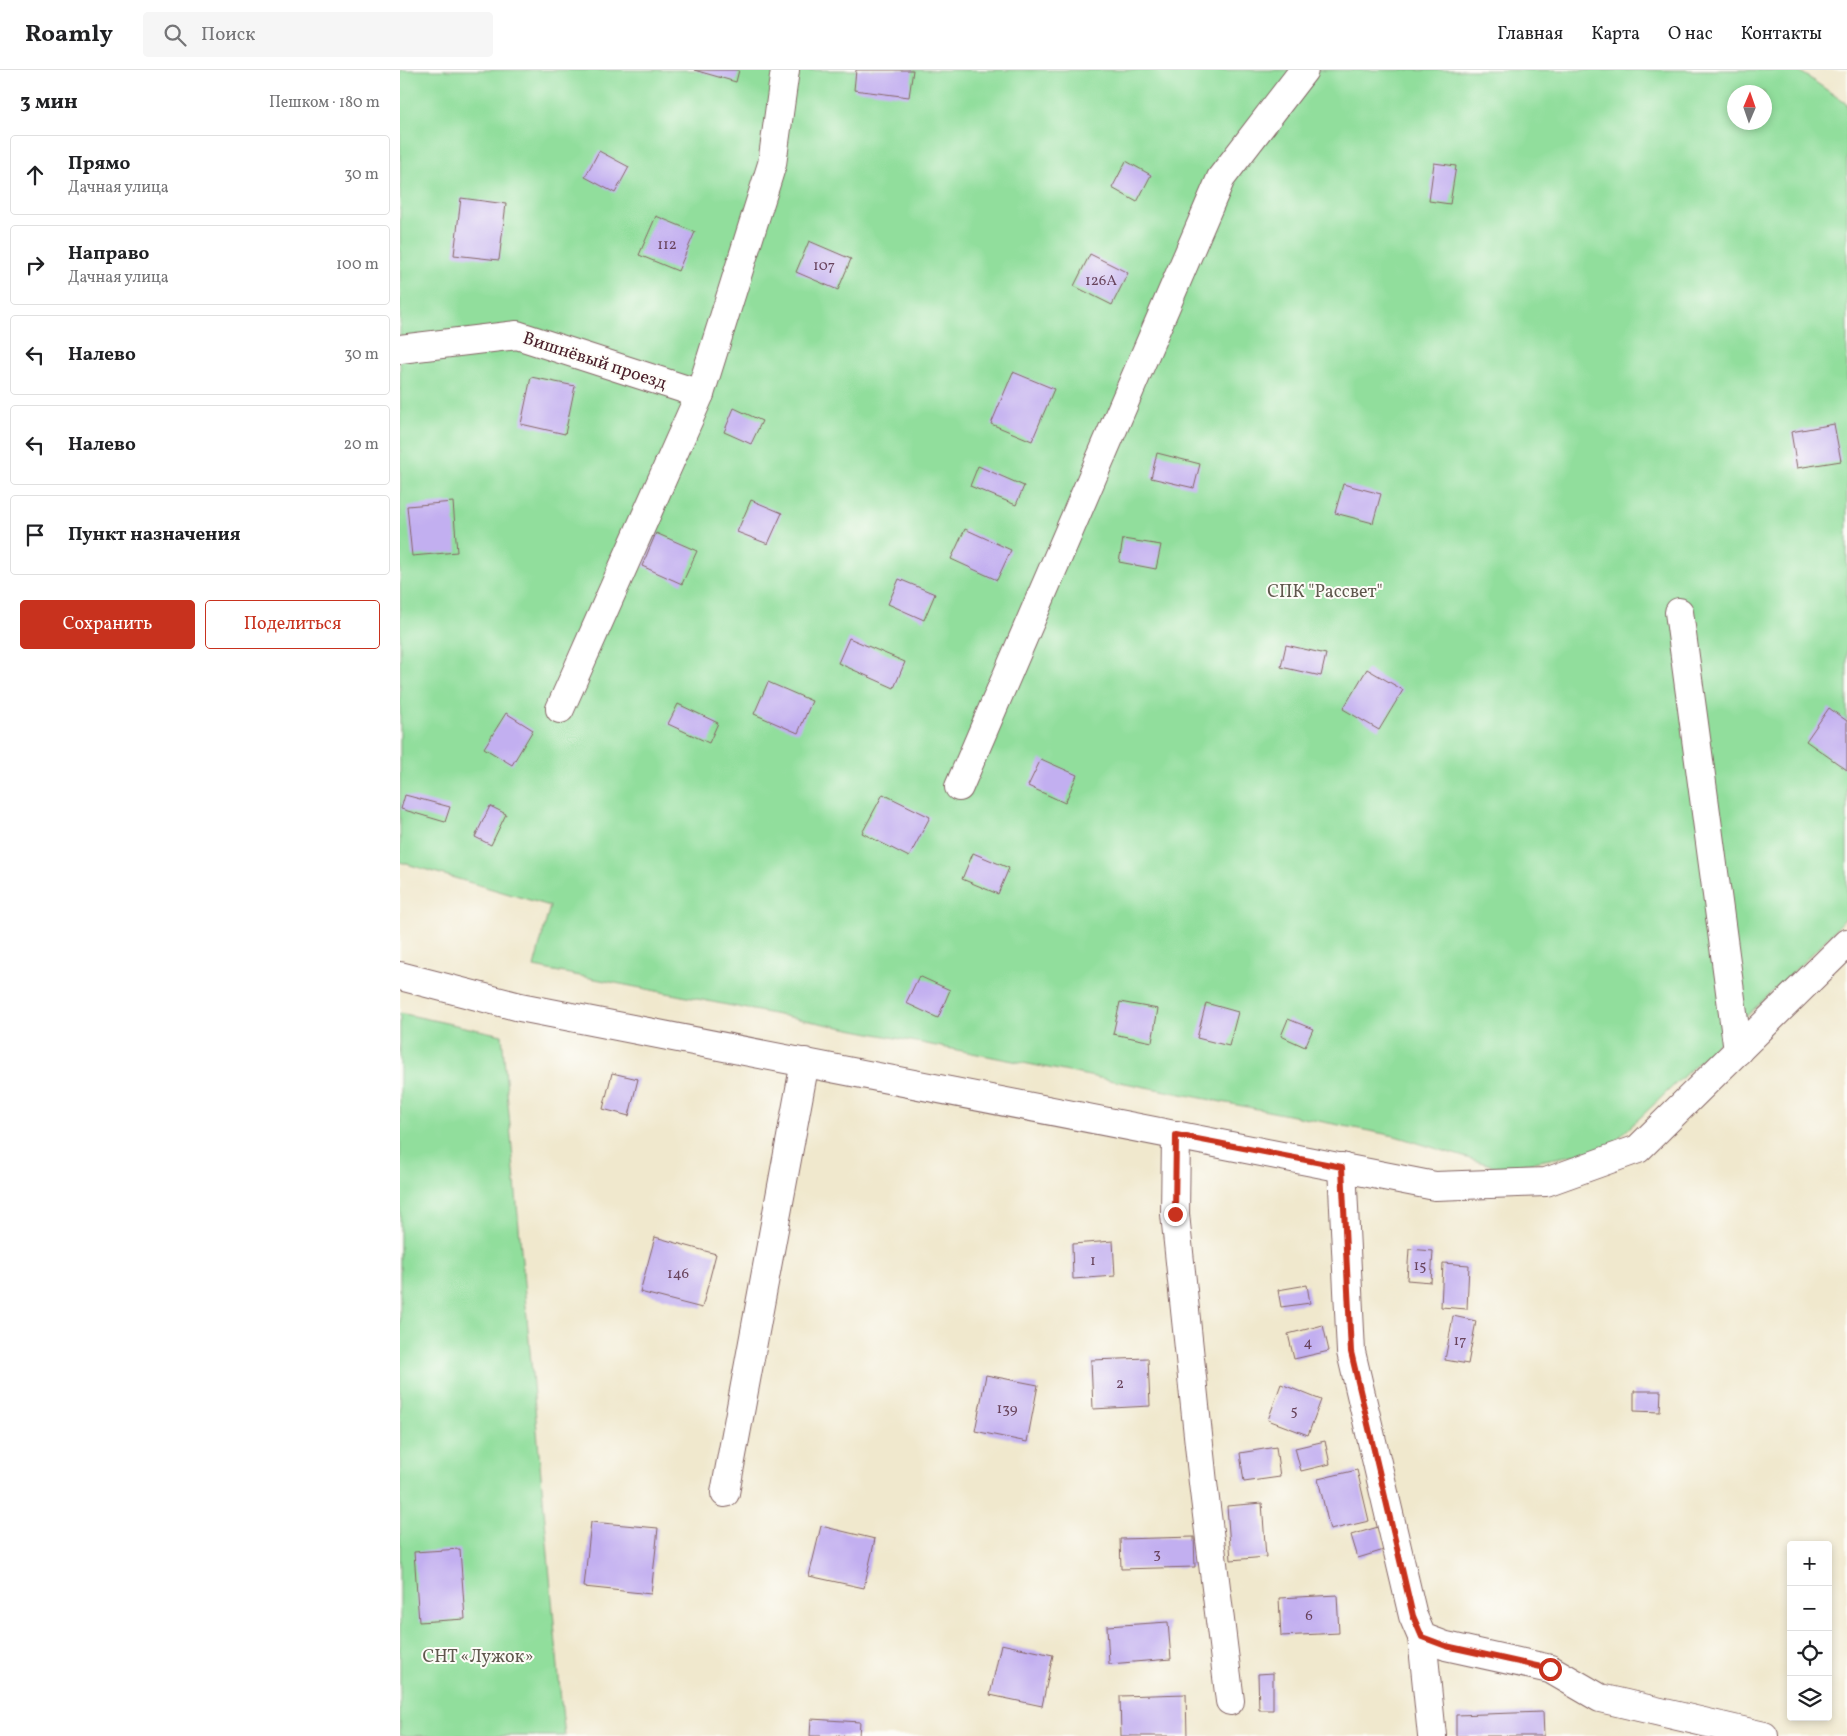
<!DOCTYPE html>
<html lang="ru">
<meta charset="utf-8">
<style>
body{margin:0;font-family:Vollkorn,serif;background:#f6f6f6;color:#202124}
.controls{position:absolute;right:15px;bottom:15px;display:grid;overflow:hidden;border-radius:5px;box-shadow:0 2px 8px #0003}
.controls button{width:45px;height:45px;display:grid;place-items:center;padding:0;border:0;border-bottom:1px solid #e0e0e0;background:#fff;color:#202124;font:25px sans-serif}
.compass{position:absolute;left:1327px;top:15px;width:45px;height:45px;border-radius:50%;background:#fff;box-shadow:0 2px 8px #0003;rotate:2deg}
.stop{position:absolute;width:15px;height:15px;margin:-11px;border:4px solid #c8321e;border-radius:50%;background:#fff}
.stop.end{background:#c8321e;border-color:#fff;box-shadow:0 1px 5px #0008}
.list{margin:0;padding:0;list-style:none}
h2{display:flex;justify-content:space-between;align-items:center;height:65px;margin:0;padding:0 20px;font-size:21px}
h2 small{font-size:16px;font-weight:400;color:#757577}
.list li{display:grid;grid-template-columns:32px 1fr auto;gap:15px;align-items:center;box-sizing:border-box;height:80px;margin:0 10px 10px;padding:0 10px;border:1px solid #e0e0e0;border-radius:5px}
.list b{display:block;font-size:19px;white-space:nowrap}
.list p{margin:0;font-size:16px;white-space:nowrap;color:#757577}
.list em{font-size:16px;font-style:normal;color:#757577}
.actions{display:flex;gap:10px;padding:15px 20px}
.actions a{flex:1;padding:11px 0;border:1px solid #c8321e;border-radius:5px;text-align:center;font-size:18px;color:#c8321e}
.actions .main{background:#c8321e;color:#fff}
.icon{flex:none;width:28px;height:28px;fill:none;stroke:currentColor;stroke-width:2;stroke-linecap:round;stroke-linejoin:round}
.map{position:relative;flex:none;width:1447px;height:1666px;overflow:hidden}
header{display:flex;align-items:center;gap:30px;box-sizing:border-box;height:70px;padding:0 25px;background:#fff;border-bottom:1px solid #e0e0e0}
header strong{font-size:24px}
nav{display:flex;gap:28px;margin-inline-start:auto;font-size:18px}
.search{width:350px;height:45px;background:#f6f6f6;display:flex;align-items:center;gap:12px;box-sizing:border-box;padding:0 18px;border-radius:5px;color:#757577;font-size:19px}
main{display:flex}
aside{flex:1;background:#fff}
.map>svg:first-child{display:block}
.green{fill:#91de9c;stroke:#6e7e64;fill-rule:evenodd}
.building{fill:#c2aff0}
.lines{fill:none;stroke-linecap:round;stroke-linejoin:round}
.minor-casing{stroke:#846564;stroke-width:30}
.minor{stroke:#fff;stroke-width:28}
.route{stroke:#c8321e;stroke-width:6}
.labels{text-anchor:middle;stroke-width:4;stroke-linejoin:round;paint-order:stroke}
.number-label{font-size:15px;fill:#68435c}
.street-label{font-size:18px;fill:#4a1f2b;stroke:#fdfcf7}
.park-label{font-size:18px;fill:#5f584d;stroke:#fdfcf7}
</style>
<header>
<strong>Roamly</strong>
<div class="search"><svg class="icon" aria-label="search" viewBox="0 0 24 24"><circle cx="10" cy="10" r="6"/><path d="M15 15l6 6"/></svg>Поиск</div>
<nav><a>Главная</a><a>Карта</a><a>О нас</a><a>Контакты</a></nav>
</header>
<main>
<aside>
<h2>3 мин<small>Пешком · 180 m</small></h2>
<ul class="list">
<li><svg class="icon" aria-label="ahead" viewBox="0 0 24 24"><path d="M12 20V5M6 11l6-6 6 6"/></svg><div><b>Прямо</b><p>Дачная улица</p></div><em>30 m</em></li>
<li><svg class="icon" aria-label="right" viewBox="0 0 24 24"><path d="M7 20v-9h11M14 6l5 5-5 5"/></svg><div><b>Направо</b><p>Дачная улица</p></div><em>100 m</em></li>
<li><svg class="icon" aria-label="left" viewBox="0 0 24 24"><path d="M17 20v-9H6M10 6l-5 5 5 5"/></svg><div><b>Налево</b></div><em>30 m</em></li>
<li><svg class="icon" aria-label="left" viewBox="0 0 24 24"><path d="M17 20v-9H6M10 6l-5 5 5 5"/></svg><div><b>Налево</b></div><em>20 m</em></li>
<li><svg class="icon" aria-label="arrive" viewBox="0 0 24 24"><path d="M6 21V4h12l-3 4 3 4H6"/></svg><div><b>Пункт назначения</b></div></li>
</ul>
<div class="actions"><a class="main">Сохранить</a><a>Поделиться</a></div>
</aside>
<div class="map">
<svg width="1447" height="1666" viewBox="0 0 1447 1666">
<rect width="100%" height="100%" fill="#fdfcf7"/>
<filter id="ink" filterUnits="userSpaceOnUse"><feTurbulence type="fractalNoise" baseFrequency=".02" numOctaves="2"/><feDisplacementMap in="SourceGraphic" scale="10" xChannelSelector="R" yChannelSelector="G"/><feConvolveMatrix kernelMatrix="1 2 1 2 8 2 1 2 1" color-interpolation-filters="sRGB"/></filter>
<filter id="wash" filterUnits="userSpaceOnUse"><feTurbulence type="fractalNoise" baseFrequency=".0096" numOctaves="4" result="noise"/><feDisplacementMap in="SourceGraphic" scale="20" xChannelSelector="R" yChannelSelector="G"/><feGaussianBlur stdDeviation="1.12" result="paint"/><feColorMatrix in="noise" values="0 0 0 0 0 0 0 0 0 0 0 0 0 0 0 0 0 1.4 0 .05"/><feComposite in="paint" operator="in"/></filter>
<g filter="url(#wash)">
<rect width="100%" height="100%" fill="#f0e8cd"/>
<g class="green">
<path d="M0,0H1398L1447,34V847L1415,881L1207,1079L1100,1098L995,1066L134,897L150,836L0,792ZM1334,22H1364V52H1334Z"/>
<path d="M0,943L102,965L161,1631L165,1666H0Z"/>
</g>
<g id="blocks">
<g class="building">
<path d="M294,0H339L336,12Z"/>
<path d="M456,0H513L509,27L454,20Z"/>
<path d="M199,81L229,97L215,123L185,107Z"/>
<path d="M726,91L751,105L737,132L712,118Z"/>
<path d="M1034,93L1056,96L1050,134L1029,131Z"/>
<path d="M61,128L106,134L99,190L54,185Z"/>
<path d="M256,146L295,162L278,201L239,185Z"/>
<path d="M409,171L451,189L438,220L396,202Z"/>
<path d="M690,184L728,203L712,235L674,216Z"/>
<path d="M613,302L654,319L632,371L591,354Z"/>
<path d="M131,307L175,316L165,364L121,354Z"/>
<path d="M334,338L362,351L351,374L324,362Z"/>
<path d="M1434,354L1441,391L1397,398L1391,362Z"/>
<path d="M757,383L800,394L794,418L751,408Z"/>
<path d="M578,396L624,416L616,435L570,416Z"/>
<path d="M943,414L981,424L973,453L935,443Z"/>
<path d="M351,430L382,443L368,474L337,462Z"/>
<path d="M53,432L57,482L12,486L7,436Z"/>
<path d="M565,459L611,480L597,510L551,489Z"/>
<path d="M256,463L297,481L282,514L242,496Z"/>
<path d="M723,469L761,475L756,499L719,492Z"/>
<path d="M499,509L535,524L524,550L488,534Z"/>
<path d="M449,568L505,592L494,618L438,593Z"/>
<path d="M886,575L926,584L921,606L881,597Z"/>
<path d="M967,599L1003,620L979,660L943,639Z"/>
<path d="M368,612L412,631L398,663L354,644Z"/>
<path d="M278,634L318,653L309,673L268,654Z"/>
<path d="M1429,638L1447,651V700L1406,671Z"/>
<path d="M106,643L133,660L112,695L84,678Z"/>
<path d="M641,689L677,705L665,733L628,716Z"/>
<path d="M483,724L530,747L509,787L462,763Z"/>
<path d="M5,725L50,737L45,752L1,739Z"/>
<path d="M90,736L106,744L91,775L75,767Z"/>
<path d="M573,783L609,798L598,824L562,809Z"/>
<path d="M519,906L550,920L538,948L506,933Z"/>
<path d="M720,932L758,939L752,972L713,964Z"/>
<path d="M806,933L838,942L829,976L797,968Z"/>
<path d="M888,949L913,959L905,977L881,966Z"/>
<path d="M212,1003L238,1009L229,1046L203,1039Z"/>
<path d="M255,1167L316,1184L302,1238L240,1222Z"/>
<path d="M713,1171L715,1206L673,1209L672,1174Z"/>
<path d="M1009,1179L1033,1181L1031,1212L1007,1210Z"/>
<path d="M1043,1193L1069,1195L1067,1239L1041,1237Z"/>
<path d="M907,1215L910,1233L881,1237L878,1220Z"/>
<path d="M1053,1246L1076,1251L1068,1294L1045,1290Z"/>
<path d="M923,1255L929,1281L894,1289L888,1264Z"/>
<path d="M748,1288L750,1336L693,1339L691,1290Z"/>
<path d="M586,1305L638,1315L627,1372L575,1361Z"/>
<path d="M881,1314L921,1330L908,1365L868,1350Z"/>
<path d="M1234,1321H1261L1260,1342L1234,1341Z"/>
<path d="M925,1371L930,1394L901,1401L895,1378Z"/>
<path d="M876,1377L880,1407L844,1412L840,1383Z"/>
<path d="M957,1400L969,1451L930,1460L918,1409Z"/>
<path d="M862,1433L866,1487L831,1490L827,1436Z"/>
<path d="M191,1452L258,1458L251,1524L184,1517Z"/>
<path d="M421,1456L475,1469L464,1518L409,1506Z"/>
<path d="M978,1457L984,1480L958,1488L951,1465Z"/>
<path d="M794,1467L795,1497L721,1499L720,1469Z"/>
<path d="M60,1479L65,1549L19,1552L14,1482Z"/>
<path d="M937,1525L939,1563L881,1566L879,1528Z"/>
<path d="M768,1552L771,1589L709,1594L707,1556Z"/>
<path d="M601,1574L653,1585L642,1636L590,1625Z"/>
<path d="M873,1603V1640H859L858,1604Z"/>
<path d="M786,1624L787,1666H721L720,1626Z"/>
<path d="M1143,1642L1144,1666H1056V1645Z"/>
<path d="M411,1649L460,1652L459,1666H410Z"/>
</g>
</g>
</g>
<g filter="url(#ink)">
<use href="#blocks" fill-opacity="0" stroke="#846564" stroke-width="1"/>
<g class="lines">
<defs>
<g id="minor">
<path d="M0,279L117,265L300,324"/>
<path d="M1279,542L1338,981"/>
<path d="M160,639L300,324L372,94L385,0"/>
<path d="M559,717L821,108L904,0"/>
<path d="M0,906L120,937L1035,1116L1146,1112L1238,1079L1447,873"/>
<path d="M776,1065L775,1144L803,1413L830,1631"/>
<path d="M942,1097L951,1282L1013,1546L1022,1567L1046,1576L1150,1599L1200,1628L1364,1666"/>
<path d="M325,1423L405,992"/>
<path d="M1022,1567L1032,1666"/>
</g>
</defs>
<use href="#minor" class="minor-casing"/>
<use href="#minor" class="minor"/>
</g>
</g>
<g class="lines" filter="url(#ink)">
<path class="route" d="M775,1144L776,1065L942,1097L951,1282L1013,1546L1022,1567L1046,1576L1150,1599"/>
</g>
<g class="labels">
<g class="number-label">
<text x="267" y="179">112</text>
<text x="424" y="200">107</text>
<text x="701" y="215">126А</text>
<text x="693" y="1195">1</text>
<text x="1020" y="1200">15</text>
<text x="278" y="1208">146</text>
<text x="1060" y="1275">17</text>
<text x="908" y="1277">4</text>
<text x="720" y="1318">2</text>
<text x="607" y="1343">139</text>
<text x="894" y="1345">5</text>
<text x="757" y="1488">3</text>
<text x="909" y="1550">6</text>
</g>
<g class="street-label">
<text transform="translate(195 290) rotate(18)" y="6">Вишнёвый проезд</text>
</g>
<g class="park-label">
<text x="925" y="527">СПК "Рассвет"</text>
<text x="78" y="1592">СНТ «Лужок»</text>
</g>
</g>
</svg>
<div class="controls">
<button>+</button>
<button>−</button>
<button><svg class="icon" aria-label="locate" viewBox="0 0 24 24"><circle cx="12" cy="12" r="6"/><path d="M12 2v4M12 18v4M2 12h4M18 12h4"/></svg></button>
<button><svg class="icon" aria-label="layers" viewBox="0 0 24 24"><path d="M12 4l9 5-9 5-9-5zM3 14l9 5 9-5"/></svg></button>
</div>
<svg class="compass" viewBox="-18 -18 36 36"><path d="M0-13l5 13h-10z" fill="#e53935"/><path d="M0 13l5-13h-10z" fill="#757577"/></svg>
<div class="stop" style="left:1150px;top:1599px"></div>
<div class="stop end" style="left:775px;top:1144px"></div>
</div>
</main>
